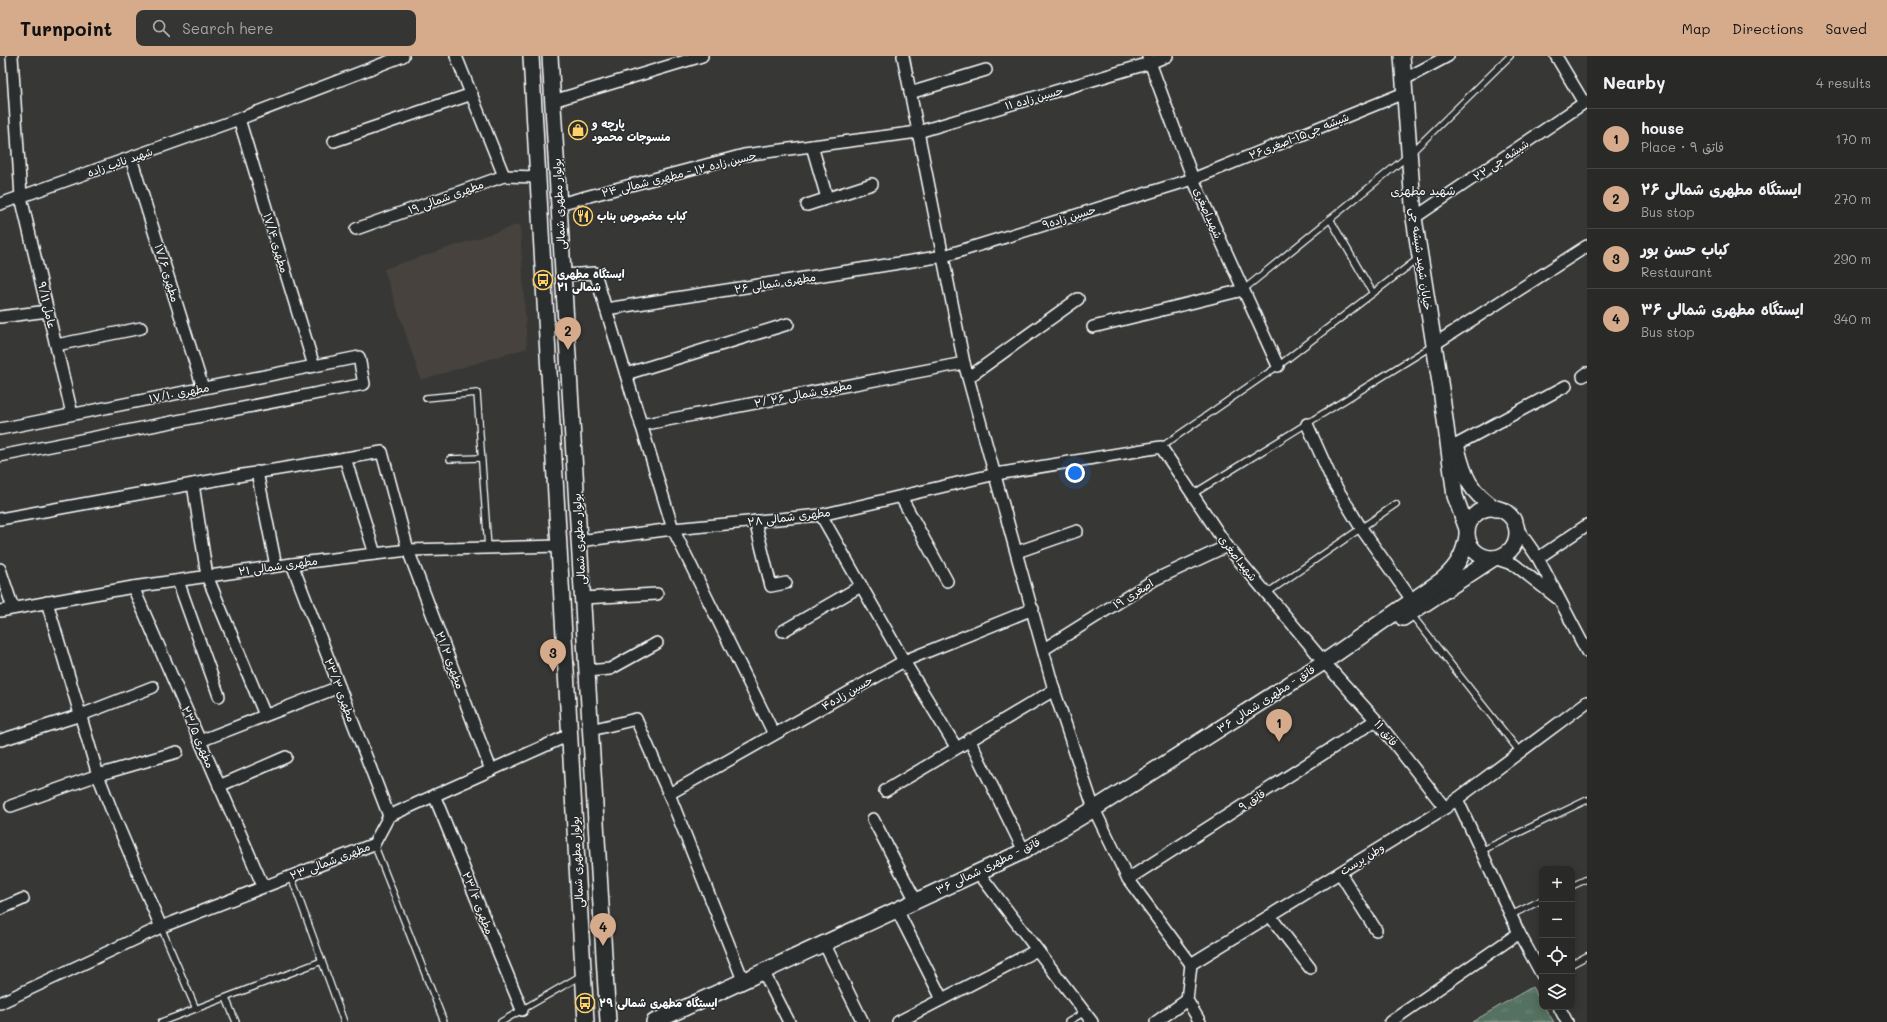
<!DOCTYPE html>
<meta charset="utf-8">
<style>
body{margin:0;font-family:Mali,"Playpen Sans Arabic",sans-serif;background:#353534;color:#f1f3f6}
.controls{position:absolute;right:12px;bottom:12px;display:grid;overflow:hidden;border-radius:8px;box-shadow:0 2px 10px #0003}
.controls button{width:36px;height:36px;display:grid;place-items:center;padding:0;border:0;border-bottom:1px solid #454545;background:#292928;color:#f1f3f6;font:20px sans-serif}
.you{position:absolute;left:1075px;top:417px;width:14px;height:14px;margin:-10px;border:3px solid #fff;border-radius:50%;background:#1a73e8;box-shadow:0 0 0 6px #1a73e833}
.badge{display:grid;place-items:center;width:26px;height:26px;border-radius:50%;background:#d6ab8b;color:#111;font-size:13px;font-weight:700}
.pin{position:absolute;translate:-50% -33px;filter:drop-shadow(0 1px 2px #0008)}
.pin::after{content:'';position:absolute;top:21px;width:14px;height:12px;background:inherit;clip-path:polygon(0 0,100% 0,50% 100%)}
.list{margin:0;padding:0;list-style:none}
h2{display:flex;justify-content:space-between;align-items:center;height:52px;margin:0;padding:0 16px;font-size:17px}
h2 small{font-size:13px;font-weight:400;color:#a5a6a8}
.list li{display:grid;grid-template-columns:26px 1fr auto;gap:12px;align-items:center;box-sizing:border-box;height:60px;padding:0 16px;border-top:1px solid #454545}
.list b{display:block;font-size:15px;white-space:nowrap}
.list p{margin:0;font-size:13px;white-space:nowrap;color:#a5a6a8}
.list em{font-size:13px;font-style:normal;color:#a5a6a8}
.icon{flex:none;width:22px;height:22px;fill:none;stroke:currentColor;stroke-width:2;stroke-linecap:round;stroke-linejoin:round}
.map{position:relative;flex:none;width:1587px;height:966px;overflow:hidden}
header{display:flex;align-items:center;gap:24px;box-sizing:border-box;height:56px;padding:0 20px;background:#d6ab8b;color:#111}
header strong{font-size:19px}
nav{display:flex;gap:22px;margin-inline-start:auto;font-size:14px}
.search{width:280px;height:36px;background:#353534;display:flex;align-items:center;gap:10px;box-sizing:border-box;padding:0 14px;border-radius:8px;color:#a5a6a8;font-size:15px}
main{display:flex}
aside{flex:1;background:#292928}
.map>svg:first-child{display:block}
.built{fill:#47433e}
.park{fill:url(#park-tufts);stroke:#aab8b0}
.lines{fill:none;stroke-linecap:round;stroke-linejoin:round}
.lane-casing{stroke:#fff;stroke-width:8}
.street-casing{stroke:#fff;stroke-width:14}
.secondary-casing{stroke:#fff;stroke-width:18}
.lane{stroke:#2a2d2e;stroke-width:5.5}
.street{stroke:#2a2d2e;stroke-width:11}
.secondary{stroke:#2a2d2e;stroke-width:15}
.labels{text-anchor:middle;stroke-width:3;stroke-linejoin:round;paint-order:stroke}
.street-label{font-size:11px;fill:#fff;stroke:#2a2d2e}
.poi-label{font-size:11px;font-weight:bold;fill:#fff;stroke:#2a2d2e;text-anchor:start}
.neighbourhood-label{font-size:12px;fill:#fff;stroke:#2a2d2e}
</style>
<header>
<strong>Turnpoint</strong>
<div class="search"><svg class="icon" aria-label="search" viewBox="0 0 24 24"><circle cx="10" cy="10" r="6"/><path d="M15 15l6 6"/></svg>Search here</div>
<nav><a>Map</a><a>Directions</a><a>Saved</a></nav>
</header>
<main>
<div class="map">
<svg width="1587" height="966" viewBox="0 0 1587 966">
<defs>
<pattern id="park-tufts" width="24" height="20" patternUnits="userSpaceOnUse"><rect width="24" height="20" fill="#557160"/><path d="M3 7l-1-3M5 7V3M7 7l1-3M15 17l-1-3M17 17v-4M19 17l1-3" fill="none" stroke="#6e8678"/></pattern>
</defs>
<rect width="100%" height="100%" fill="#373735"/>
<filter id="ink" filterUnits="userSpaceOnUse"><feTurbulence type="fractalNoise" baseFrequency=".025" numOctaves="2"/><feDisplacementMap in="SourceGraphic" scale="8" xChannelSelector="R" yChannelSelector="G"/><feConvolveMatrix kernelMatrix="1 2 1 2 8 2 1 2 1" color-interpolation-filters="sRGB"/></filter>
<g filter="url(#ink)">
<path class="built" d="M520,168L527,292L421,324L384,213Z"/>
<path class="park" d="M1532,931L1542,947V951H1544L1554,966H1472Z"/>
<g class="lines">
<defs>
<g id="lane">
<path d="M1330,163L1373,237"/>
<path d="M1243,234L1409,99L1510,0"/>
<path d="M426,342L477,337L488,492"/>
<path d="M1161,391L1278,310L1419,202"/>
<path d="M450,403L481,402"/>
<path d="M1193,438L1432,290"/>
<path d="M1267,537L1396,448"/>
<path d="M1411,558L1520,696"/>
<path d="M374,788L444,966"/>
<path d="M1481,795L1587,744"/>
<path d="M291,820L344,966"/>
<path d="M1572,830L1587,823"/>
<path d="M1511,859L1542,844"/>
<path d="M161,871L196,953"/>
<path d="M1572,908L1587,900"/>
<path d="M226,942L236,966"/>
<path d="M161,966L322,905"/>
<path d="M501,966L582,919"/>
<path d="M1068,966L1085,956"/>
</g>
<g id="street">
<path d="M12,0L21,141L72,358"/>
<path d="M456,0L504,120"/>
<path d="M903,0L964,307L1054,634L1094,753L1128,823L1191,908"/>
<path d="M1556,0L1584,47"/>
<path d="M1148,1L1193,123L1278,310"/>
<path d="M1403,24L1448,0"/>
<path d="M910,37L986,14"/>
<path d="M553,45L702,0"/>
<path d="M239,63L314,310"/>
<path d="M334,85L472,38"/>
<path d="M812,90L827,142"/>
<path d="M131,102L203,332"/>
<path d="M0,148L239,63L403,0"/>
<path d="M559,148L744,99L918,76L1150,7L1167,0"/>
<path d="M807,149L872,128"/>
<path d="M1414,162L1587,45"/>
<path d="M356,173L504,120L537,121"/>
<path d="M564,219L595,217L673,473L774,678"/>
<path d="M606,253L944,200L1193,123L1404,37"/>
<path d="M0,261L48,255"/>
<path d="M1093,271L1243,234"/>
<path d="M56,289L141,272"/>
<path d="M1433,289L1587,190"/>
<path d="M626,318L788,268"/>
<path d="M1583,320L1587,317"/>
<path d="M969,321L1078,243"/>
<path d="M1307,368L1332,424L1361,472L1412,544"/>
<path d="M641,369L964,307"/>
<path d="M0,373L359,301L364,328L0,400"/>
<path d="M1456,389L1566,330"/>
<path d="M345,402L375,498"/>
<path d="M257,416L276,510"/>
<path d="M193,428L207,520L265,659"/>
<path d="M901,441L947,525"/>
<path d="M821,459L904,605L956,691"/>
<path d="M0,463L243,419L382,396L408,494L491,714"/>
<path d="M755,465L771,530L786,527"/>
<path d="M1515,469L1538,502L1587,596"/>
<path d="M579,485L673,473L821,459L996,418L1161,391L1227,490L1324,606L1376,664L1445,752"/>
<path d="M1017,496L1077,475"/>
<path d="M1494,502L1515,509L1557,542"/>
<path d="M1538,502L1587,469"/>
<path d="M292,508L389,760"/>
<path d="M0,513L13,552"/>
<path d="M178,525L219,640"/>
<path d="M133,531L263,830"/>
<path d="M583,542L657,538"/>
<path d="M47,546L98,719L113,758L161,871"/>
<path d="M0,555L133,531L292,508L408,494L559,490"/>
<path d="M783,575L861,530"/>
<path d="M1044,593L1154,524L1227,490"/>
<path d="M587,615L610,613L657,587"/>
<path d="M591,674L636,663L669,738L743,924"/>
<path d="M969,683L1024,795"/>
<path d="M1,684L81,659L153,631"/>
<path d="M200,685L339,631"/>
<path d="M219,730L286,701"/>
<path d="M885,735L1054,634"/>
<path d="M669,738L904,605L1033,553"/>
<path d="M434,739L522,954"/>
<path d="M1457,743L1519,877L1542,919"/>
<path d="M11,750L98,719L177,696"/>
<path d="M873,763L916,845"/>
<path d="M978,816L1092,966"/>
<path d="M1340,817L1376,874"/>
<path d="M1128,823L1376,664"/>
<path d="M0,853L23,843"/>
<path d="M897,854L942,943"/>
<path d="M1270,860L1310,912"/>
<path d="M824,887L863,966"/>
<path d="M1191,908L1445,752L1587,646"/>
<path d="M763,915L789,966"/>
<path d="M1187,944L1200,966"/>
<path d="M0,947L161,871L374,788L389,760L569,679"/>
<path d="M1559,951L1567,966"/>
<path d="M898,966L1037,894"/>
<path d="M1156,966L1187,944L1191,908"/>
<path d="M1390,966L1519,877"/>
</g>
<g id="secondary">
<path d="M531,0L586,966"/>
<path d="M550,0L608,966"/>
<path d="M1402,0L1414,162L1441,333L1455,440L1467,473"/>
<path d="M1457,392C1464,421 1470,436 1496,453"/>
<circle cx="1492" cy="477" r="25"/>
<path d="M1403,562L1494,502"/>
<path d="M654,966L1024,795L1094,753L1324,606L1442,524C1457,511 1464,499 1467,480"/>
</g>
</defs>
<use href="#lane" class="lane-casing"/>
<use href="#street" class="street-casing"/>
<use href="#secondary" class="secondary-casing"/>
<use href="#lane" class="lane"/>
<use href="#street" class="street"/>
<use href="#secondary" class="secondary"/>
</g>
</g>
<defs>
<symbol id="shop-ring" viewBox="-11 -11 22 22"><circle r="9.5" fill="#2a2d2e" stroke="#ffd166" stroke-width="1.5"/><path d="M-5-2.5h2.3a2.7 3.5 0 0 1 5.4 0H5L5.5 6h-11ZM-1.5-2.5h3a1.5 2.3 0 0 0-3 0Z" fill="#ffd166"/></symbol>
<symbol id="restaurant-ring" viewBox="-11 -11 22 22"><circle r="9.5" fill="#2a2d2e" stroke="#ffd166" stroke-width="1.5"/><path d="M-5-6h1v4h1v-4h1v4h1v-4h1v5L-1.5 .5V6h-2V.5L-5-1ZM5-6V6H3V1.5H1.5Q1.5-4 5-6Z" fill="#ffd166"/></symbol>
<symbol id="bus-ring" viewBox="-11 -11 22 22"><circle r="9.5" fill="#2a2d2e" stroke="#ffd166" stroke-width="1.5"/><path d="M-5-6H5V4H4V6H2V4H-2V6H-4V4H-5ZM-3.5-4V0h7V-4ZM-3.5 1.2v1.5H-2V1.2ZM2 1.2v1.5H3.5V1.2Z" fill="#ffd166"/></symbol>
</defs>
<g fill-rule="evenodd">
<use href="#shop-ring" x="567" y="63" width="22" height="22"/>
<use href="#restaurant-ring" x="572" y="149" width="22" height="22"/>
<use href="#bus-ring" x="532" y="213" width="22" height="22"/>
<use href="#bus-ring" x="574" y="936" width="22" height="22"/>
</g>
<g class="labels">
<g class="street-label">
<text transform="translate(1034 42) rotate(-16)" y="4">حسین زاده ۱۱</text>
<text transform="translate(1299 80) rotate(-22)" y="4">شیشه چی۱۵-اصغری۲۶</text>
<text transform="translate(1501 104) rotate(-34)" y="4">شیشه چی ۲۲</text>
<text transform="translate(120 106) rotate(-19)" y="4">شهید نائب زاده</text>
<text transform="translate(679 118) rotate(-14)" y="4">حسین زاده ۱۲ - مطهری شمالی ۲۴</text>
<text transform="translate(446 141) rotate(-20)" y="4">مطهری شمالی ۱۹</text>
<text transform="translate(559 148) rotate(-93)" y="4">بولوار مطهری شمالی</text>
<text transform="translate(1208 157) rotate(66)" y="4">شهیداصغری</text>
<text transform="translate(1069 161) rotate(-17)" y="4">حسین زاده۹</text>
<text transform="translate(276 187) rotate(73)" y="4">مطهری ۱۷/۴</text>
<text transform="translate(1421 203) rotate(82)" y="4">خیابان شهید شیشه چی</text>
<text transform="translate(167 217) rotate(73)" y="4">مطهری ۱۷/۶</text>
<text transform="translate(775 227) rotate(-9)" y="4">مطهری شمالی ۲۶</text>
<text transform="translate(47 249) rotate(77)" y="4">عامل ۹/۱۱</text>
<text transform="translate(179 337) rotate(-11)" y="4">مطهری ۱۷/۱۰</text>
<text transform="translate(803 338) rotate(-11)" y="4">مطهری شمالی ۲۶ /۲</text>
<text transform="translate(789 461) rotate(-7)" y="4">مطهری شمالی ۲۸</text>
<text transform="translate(579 483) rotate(-93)" y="4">بولوار مطهری شمالی</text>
<text transform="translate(1238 502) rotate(52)" y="4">شهیداصغری</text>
<text transform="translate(278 510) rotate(-8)" y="4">مطهری شمالی ۲۱</text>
<text transform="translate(1133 538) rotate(-32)" y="4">اصغری ۱۹</text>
<text transform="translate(450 604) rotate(69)" y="4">مطهری ۲۱/۲</text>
<text transform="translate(340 634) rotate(69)" y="4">مطهری ۲۳/۳</text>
<text transform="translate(847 637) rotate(-30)" y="4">حسین زاده۴</text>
<text transform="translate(1266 643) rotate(-33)" y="4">فاتق - مطهری شمالی ۳۶</text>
<text transform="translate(1386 677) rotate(51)" y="4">فاتق ۱۱</text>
<text transform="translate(198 681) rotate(67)" y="4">مطهری ۲۳/۵</text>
<text transform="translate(1252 744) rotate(-33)" y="4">فاتق ۹</text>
<text transform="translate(1362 803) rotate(-32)" y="4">وطن پرست</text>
<text transform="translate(330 805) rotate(-21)" y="4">مطهری شمالی ۲۳</text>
<text transform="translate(577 806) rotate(-93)" y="4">بولوار مطهری شمالی</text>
<text transform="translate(988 810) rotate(-26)" y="4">فاتق - مطهری شمالی ۳۶</text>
<text transform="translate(478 847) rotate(68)" y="4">مطهری ۲۳/۴</text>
</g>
<g class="poi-label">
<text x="592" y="72">پارچه و<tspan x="592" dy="13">منسوجات محمود</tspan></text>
<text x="597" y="164">كباب مخصوص بناب</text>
<text x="557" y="222">ایستگاه مطهری<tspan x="557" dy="13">شمالی ۲۱</tspan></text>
<text x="599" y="951">ایستگاه مطهری شمالی ۲۹</text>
</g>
<g class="neighbourhood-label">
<text x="1423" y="139">شهید مطهری</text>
</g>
</g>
</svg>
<div class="controls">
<button>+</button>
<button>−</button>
<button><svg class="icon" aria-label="locate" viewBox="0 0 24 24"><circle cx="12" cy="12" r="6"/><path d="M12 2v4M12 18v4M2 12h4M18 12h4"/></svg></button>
<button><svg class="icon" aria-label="layers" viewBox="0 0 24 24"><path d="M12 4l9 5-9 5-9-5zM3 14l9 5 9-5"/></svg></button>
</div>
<div class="you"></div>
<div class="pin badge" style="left:1279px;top:686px">1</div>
<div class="pin badge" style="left:568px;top:294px">2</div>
<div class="pin badge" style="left:553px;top:616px">3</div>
<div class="pin badge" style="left:603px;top:890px">4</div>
</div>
<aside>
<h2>Nearby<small>4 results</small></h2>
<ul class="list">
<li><span class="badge">1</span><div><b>house</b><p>Place · فاتق ۹</p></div><em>170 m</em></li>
<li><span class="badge">2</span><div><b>ایستگاه مطهری شمالی ۲۶</b><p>Bus stop</p></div><em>270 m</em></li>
<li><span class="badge">3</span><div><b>كباب حسن بور</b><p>Restaurant</p></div><em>290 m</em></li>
<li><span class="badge">4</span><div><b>ایستگاه مطهری شمالی ۳۶</b><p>Bus stop</p></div><em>340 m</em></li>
</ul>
</aside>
</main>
